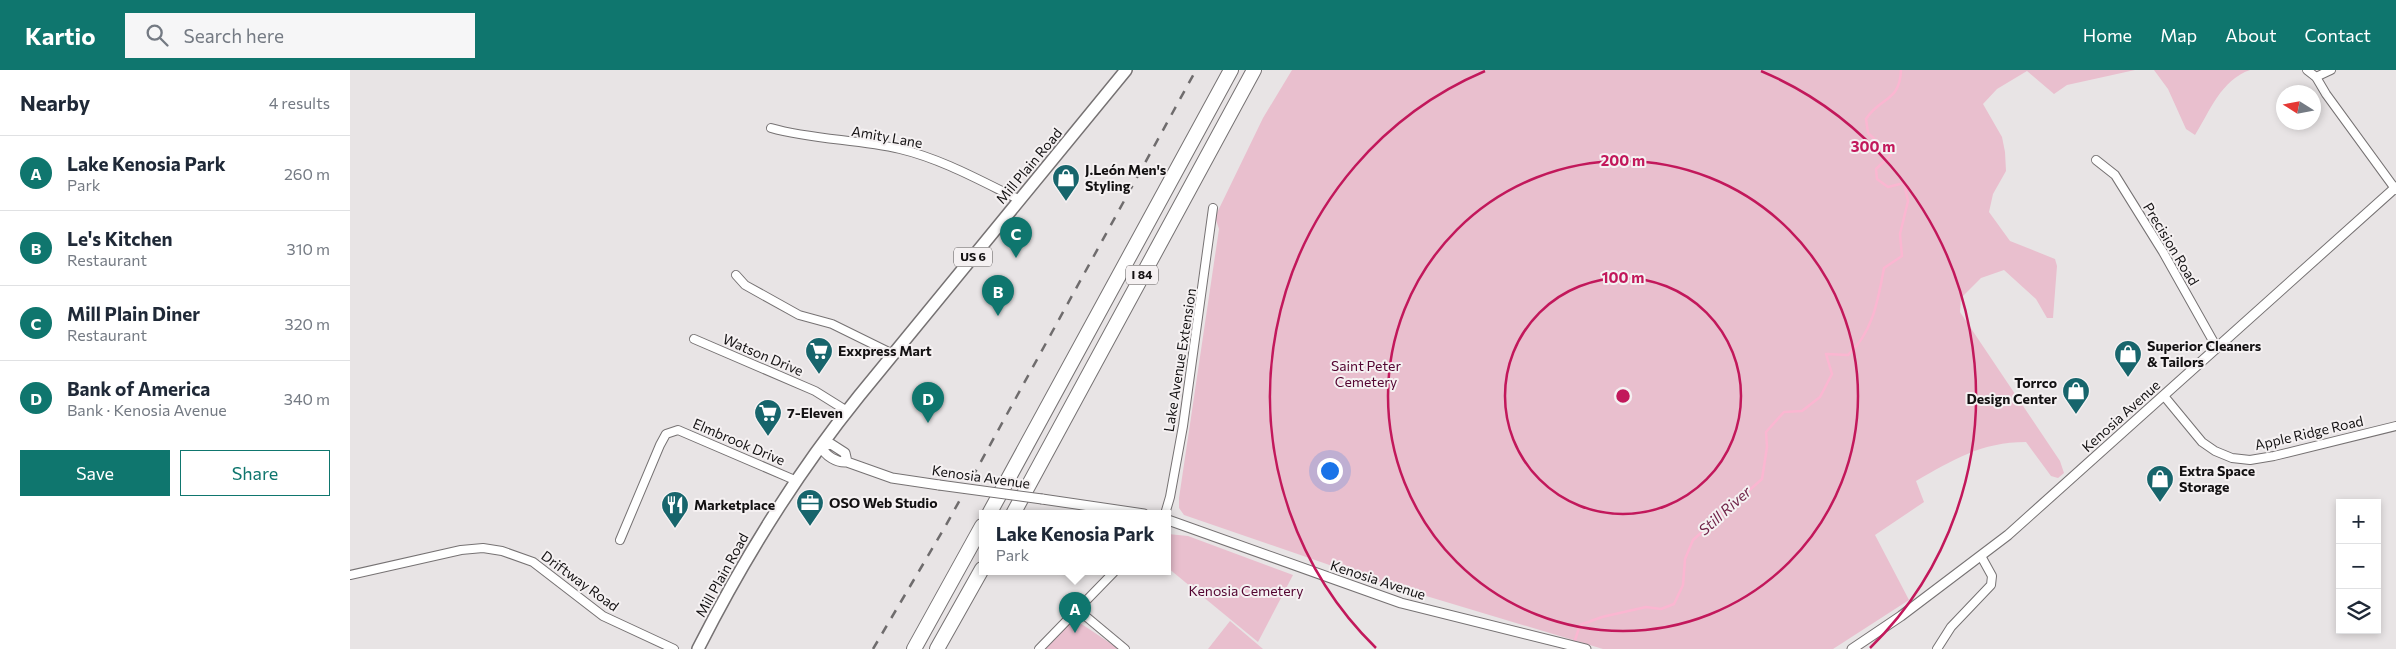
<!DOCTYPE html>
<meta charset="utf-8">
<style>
body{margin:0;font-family:Commissioner,sans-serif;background:#f6f6f7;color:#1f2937}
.controls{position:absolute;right:15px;bottom:15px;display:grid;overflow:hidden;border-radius:0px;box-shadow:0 2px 8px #0003}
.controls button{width:45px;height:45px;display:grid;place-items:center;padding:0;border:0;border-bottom:1px solid #e0e1e3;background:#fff;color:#1f2937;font:25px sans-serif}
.compass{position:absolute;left:1926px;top:15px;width:45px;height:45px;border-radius:50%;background:#fff;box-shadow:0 2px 8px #0003;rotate:281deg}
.you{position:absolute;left:979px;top:400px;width:18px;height:18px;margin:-12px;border:4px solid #fff;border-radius:50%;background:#1a73e8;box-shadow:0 0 0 8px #1a73e833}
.badge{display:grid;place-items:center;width:32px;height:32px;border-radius:50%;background:#0f766e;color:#fff;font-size:16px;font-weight:700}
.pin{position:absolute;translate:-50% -41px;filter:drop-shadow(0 1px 2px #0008)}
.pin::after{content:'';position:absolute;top:26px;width:18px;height:15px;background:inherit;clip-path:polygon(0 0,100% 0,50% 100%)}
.popup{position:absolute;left:629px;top:440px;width:192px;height:65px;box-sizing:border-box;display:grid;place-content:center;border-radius:0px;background:#fff;filter:drop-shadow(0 1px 4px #0005);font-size:16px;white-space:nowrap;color:#747a83}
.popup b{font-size:19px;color:#1f2937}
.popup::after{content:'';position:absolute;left:50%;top:100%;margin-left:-10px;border:10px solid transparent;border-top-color:#fff}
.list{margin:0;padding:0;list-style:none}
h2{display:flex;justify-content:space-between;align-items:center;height:65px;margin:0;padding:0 20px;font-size:21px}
h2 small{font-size:16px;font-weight:400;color:#747a83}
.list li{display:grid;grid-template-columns:32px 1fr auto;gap:15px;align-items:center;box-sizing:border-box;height:75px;padding:0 20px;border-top:1px solid #e0e1e3}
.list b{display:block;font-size:19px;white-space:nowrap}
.list p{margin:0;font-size:16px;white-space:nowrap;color:#747a83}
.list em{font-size:16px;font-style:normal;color:#747a83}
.actions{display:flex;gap:10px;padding:15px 20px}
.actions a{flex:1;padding:11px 0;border:1px solid #0f766e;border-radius:0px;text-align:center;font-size:18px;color:#0f766e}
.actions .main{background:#0f766e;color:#fff}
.icon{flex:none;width:28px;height:28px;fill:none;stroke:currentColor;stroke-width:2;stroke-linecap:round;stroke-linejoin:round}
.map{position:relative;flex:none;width:2046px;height:579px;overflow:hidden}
header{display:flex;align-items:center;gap:30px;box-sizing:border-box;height:70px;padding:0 25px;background:#0f766e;color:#fff}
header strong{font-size:24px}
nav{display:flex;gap:28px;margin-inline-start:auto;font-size:18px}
.search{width:350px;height:45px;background:#f6f6f7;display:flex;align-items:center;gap:12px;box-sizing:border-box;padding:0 18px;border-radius:0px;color:#747a83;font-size:19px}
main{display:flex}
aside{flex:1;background:#fff}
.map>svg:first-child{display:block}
.green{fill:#e9bfce}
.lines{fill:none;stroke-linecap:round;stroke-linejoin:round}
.stream{stroke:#fbb6d1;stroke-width:2.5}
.minor-casing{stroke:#767273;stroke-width:10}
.tertiary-casing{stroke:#767273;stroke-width:11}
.primary-casing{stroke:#767273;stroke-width:14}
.motorway-casing{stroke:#767273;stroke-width:16}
.minor{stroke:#fff;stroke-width:8}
.tertiary{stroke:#fff;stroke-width:9}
.primary{stroke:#fff;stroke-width:11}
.motorway{stroke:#fff;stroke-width:14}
.rail{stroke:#6f6c6d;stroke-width:2.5;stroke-dasharray:9 9;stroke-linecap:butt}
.tertiary-bridge-casing{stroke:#767273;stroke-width:11;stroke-linecap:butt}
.tertiary-bridge{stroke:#fff;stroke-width:9}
.ring{fill:none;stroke:#c2185b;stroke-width:2.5}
.labels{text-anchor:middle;stroke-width:4;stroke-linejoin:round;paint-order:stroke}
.shield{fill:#f5f1f2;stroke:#575455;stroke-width:1}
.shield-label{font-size:12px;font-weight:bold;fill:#131112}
.street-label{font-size:14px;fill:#131112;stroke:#f5f1f2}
.poi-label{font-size:14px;font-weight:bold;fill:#131112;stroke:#f5f1f2;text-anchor:start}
.park-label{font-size:14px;fill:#530430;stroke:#f5f1f2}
.water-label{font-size:15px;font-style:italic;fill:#702348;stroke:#f5f1f2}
.centre{fill:#c2185b;stroke:#f5f1f2;stroke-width:2.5}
.ring-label{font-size:15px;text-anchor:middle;font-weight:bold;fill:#c2185b;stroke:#f5f1f2;stroke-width:4;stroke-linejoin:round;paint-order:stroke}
</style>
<header>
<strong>Kartio</strong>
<div class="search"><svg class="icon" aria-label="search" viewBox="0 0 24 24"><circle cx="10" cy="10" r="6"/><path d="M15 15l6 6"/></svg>Search here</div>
<nav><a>Home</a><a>Map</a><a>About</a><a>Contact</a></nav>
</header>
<main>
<aside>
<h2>Nearby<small>4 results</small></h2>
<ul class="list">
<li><span class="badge">A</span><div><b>Lake Kenosia Park</b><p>Park</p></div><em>260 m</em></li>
<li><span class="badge">B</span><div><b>Le's Kitchen</b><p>Restaurant</p></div><em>310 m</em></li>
<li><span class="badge">C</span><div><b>Mill Plain Diner</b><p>Restaurant</p></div><em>320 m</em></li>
<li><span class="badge">D</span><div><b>Bank of America</b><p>Bank · Kenosia Avenue</p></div><em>340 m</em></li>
</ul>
<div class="actions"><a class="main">Save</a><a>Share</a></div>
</aside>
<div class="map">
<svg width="2046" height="579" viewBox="0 0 2046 579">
<rect width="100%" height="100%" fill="#e8e4e5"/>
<g class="green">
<path d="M942,0H1785L1717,15L1704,24L1677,1L1647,19L1633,34L1652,67L1655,82L1656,101L1643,124L1639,142L1660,171L1705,189L1707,196L1703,248H1697L1686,229L1654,200L1631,208L1611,228L1610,242L1710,391L1714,403L1708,408L1701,406L1676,372C1631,372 1603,390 1566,411L1574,432L1525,465L1559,530L1483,579H1253L1023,510L834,445L829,438V428L869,159L865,147L913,48Z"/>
<path d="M1804,0H1900C1871,10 1860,41 1845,65L1836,59L1818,19Z"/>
<path d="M818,464L838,466L943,505L908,572L818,498Z"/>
<path d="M721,547L769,579H689Z"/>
<path d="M880,551L913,579H858Z"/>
</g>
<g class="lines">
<path class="stream" d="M1224,573L1230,555L1252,547L1296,537L1311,539L1324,534L1333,515L1335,489L1343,470L1412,409L1417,377L1416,362L1434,342L1452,341L1470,327L1482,304L1476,284L1498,285C1523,262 1528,230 1534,198L1552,186L1550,164L1558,131L1554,113L1538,117L1527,109L1526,99L1541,85L1518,63L1516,49C1530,27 1550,32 1551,0"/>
<defs>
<g id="minor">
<path d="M1957,0L1966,7L1976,24L2046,120"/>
<path d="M1966,7L1981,0"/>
<path d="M421,58C463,70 507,69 550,79C592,89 631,111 670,130"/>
<path d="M1746,90L1765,105L1813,182L1867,278"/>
<path d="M386,205L395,215L449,245L482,254L543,284"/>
<path d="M344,269L465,321L497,341"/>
<path d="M1814,326L1852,372L1865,381L1882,388L1900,390L1924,386L2046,356"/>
<path d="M815,444L820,427L833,356L863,138"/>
<path d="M270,470L310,375L316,364L328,360L447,411"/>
<path d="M0,505L111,480L133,478L152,481L183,492L253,546L324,579"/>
<path d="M727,539L775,579"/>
<path d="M689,579L764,502"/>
<path d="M1587,579L1601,557L1641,515L1642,506L1631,486"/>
</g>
<g id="tertiary">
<path d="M497,392L495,383L481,374L471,376C475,386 487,393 497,392L542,408L589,415"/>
<path d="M692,429L794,444"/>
<path d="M818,450L1051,533L1236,579"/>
<path d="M1502,579L1551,546L1658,465L2046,117"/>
</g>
<path id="primary" d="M348,579C393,490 446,404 509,326L776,0"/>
<g id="motorway">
<path d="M639,444L881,0"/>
<path d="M663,444L904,0"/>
<path d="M564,579L632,456"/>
<path d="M587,579L632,499"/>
</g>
</defs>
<use href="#minor" class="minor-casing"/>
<use href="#tertiary" class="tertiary-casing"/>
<use href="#primary" class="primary-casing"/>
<use href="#motorway" class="motorway-casing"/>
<use href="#minor" class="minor"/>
<use href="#tertiary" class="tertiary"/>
<use href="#primary" class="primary"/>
<use href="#motorway" class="motorway"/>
<path class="rail" d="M523,579L595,457L846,0"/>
<defs>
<path id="tertiary-bridge" d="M589,415L692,429"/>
</defs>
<use href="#tertiary-bridge" class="tertiary-bridge-casing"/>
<use href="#tertiary-bridge" class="tertiary-bridge"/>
</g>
<g class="ring">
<circle cx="1273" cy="326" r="118"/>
<circle cx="1273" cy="326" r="235"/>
<path d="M1026 578A353 353 0 0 1 1135 1M1411 1A353 353 0 0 1 1520 578"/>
</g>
<defs>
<symbol id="shop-pin" viewBox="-11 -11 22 30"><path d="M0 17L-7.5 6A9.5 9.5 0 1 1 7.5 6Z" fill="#17656c" stroke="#f5f1f2"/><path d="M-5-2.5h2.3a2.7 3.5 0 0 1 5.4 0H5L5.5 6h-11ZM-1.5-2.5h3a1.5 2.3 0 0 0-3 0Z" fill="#fff"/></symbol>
<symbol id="supermarket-pin" viewBox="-11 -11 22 30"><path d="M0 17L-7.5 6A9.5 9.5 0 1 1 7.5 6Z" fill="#17656c" stroke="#f5f1f2"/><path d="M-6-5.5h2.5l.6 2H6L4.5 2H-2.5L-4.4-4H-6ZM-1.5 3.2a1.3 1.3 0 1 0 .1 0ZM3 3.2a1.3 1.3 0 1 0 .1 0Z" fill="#fff"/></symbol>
<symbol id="office-pin" viewBox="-11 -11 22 30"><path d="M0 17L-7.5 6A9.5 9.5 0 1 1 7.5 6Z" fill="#17656c" stroke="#f5f1f2"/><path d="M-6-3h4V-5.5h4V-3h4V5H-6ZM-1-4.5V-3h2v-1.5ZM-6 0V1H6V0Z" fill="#fff"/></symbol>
<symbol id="restaurant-pin" viewBox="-11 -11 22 30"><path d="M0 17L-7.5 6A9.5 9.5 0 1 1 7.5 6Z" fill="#17656c" stroke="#f5f1f2"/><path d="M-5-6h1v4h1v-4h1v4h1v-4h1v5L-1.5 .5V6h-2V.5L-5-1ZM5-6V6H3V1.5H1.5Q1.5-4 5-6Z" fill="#fff"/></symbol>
</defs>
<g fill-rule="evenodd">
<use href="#shop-pin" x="700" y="92" width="32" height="43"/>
<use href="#supermarket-pin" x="453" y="265" width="32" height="43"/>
<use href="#shop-pin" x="1762" y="268" width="32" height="43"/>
<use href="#shop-pin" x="1710" y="305" width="32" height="43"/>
<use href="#supermarket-pin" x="402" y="327" width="32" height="43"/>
<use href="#shop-pin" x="1794" y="393" width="32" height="43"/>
<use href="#office-pin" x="444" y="417" width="32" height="43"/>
<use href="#restaurant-pin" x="309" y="419" width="32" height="43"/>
</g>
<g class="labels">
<g class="shield">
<rect x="604" y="177.5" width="38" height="19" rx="4"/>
<rect x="776" y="195.5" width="32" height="19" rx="4"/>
</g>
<g class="shield-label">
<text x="623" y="191">US 6</text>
<text x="792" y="209">I 84</text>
</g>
<g class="street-label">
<text transform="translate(537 67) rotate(10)" y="5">Amity Lane</text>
<text transform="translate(679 96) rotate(-50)" y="5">Mill Plain Road</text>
<text transform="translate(1821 174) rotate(59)" y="5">Precision Road</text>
<text transform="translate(413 285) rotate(23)" y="5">Watson Drive</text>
<text transform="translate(830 290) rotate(-81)" y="5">Lake Avenue Extension</text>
<text transform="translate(1771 346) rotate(-42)" y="5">Kenosia Avenue</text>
<text transform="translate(1959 363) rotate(-13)" y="5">Apple Ridge Road</text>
<text transform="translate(389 372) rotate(23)" y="5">Elmbrook Drive</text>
<text transform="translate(631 407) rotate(8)" y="5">Kenosia Avenue</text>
<text transform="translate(372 505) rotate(-61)" y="5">Mill Plain Road</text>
<text transform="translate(1028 510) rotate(18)" y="5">Kenosia Avenue</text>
<text transform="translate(230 511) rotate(36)" y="5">Driftway Road</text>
</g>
<g class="poi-label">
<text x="735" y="105">J.León Men's<tspan x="735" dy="16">Styling</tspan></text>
<text x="1797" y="281">Superior Cleaners<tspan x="1797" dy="16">&amp; Tailors</tspan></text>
<text x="488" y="286">Exxpress Mart</text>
<text x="1707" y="318" text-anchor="end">Torrco<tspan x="1707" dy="16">Design Center</tspan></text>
<text x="437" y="348">7-Eleven</text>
<text x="1829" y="406">Extra Space<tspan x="1829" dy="16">Storage</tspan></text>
<text x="479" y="438">OSO Web Studio</text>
<text x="344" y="440">Marketplace</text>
</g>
<g class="park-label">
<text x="1016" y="301">Saint Peter<tspan x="1016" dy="16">Cemetery</tspan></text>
<text x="896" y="526">Kenosia Cemetery</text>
</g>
<g class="water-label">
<text transform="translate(1375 441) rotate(-42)" y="5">Still River</text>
</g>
</g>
<circle cx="1273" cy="326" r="8" class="centre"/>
<g class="ring-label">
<text x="1523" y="82">300 m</text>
<text x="1273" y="96">200 m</text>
<text x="1273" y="213">100 m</text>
</g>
</svg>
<div class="controls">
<button>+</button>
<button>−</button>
<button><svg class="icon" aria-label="layers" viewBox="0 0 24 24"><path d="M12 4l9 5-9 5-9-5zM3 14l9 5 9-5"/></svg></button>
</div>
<svg class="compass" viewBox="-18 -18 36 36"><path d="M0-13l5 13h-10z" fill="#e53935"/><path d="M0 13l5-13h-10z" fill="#747a83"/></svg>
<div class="you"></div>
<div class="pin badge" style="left:725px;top:563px">A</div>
<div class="popup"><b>Lake Kenosia Park</b>Park</div>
<div class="pin badge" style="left:648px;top:246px">B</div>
<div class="pin badge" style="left:666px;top:188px">C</div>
<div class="pin badge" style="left:578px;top:353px">D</div>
</div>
</main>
